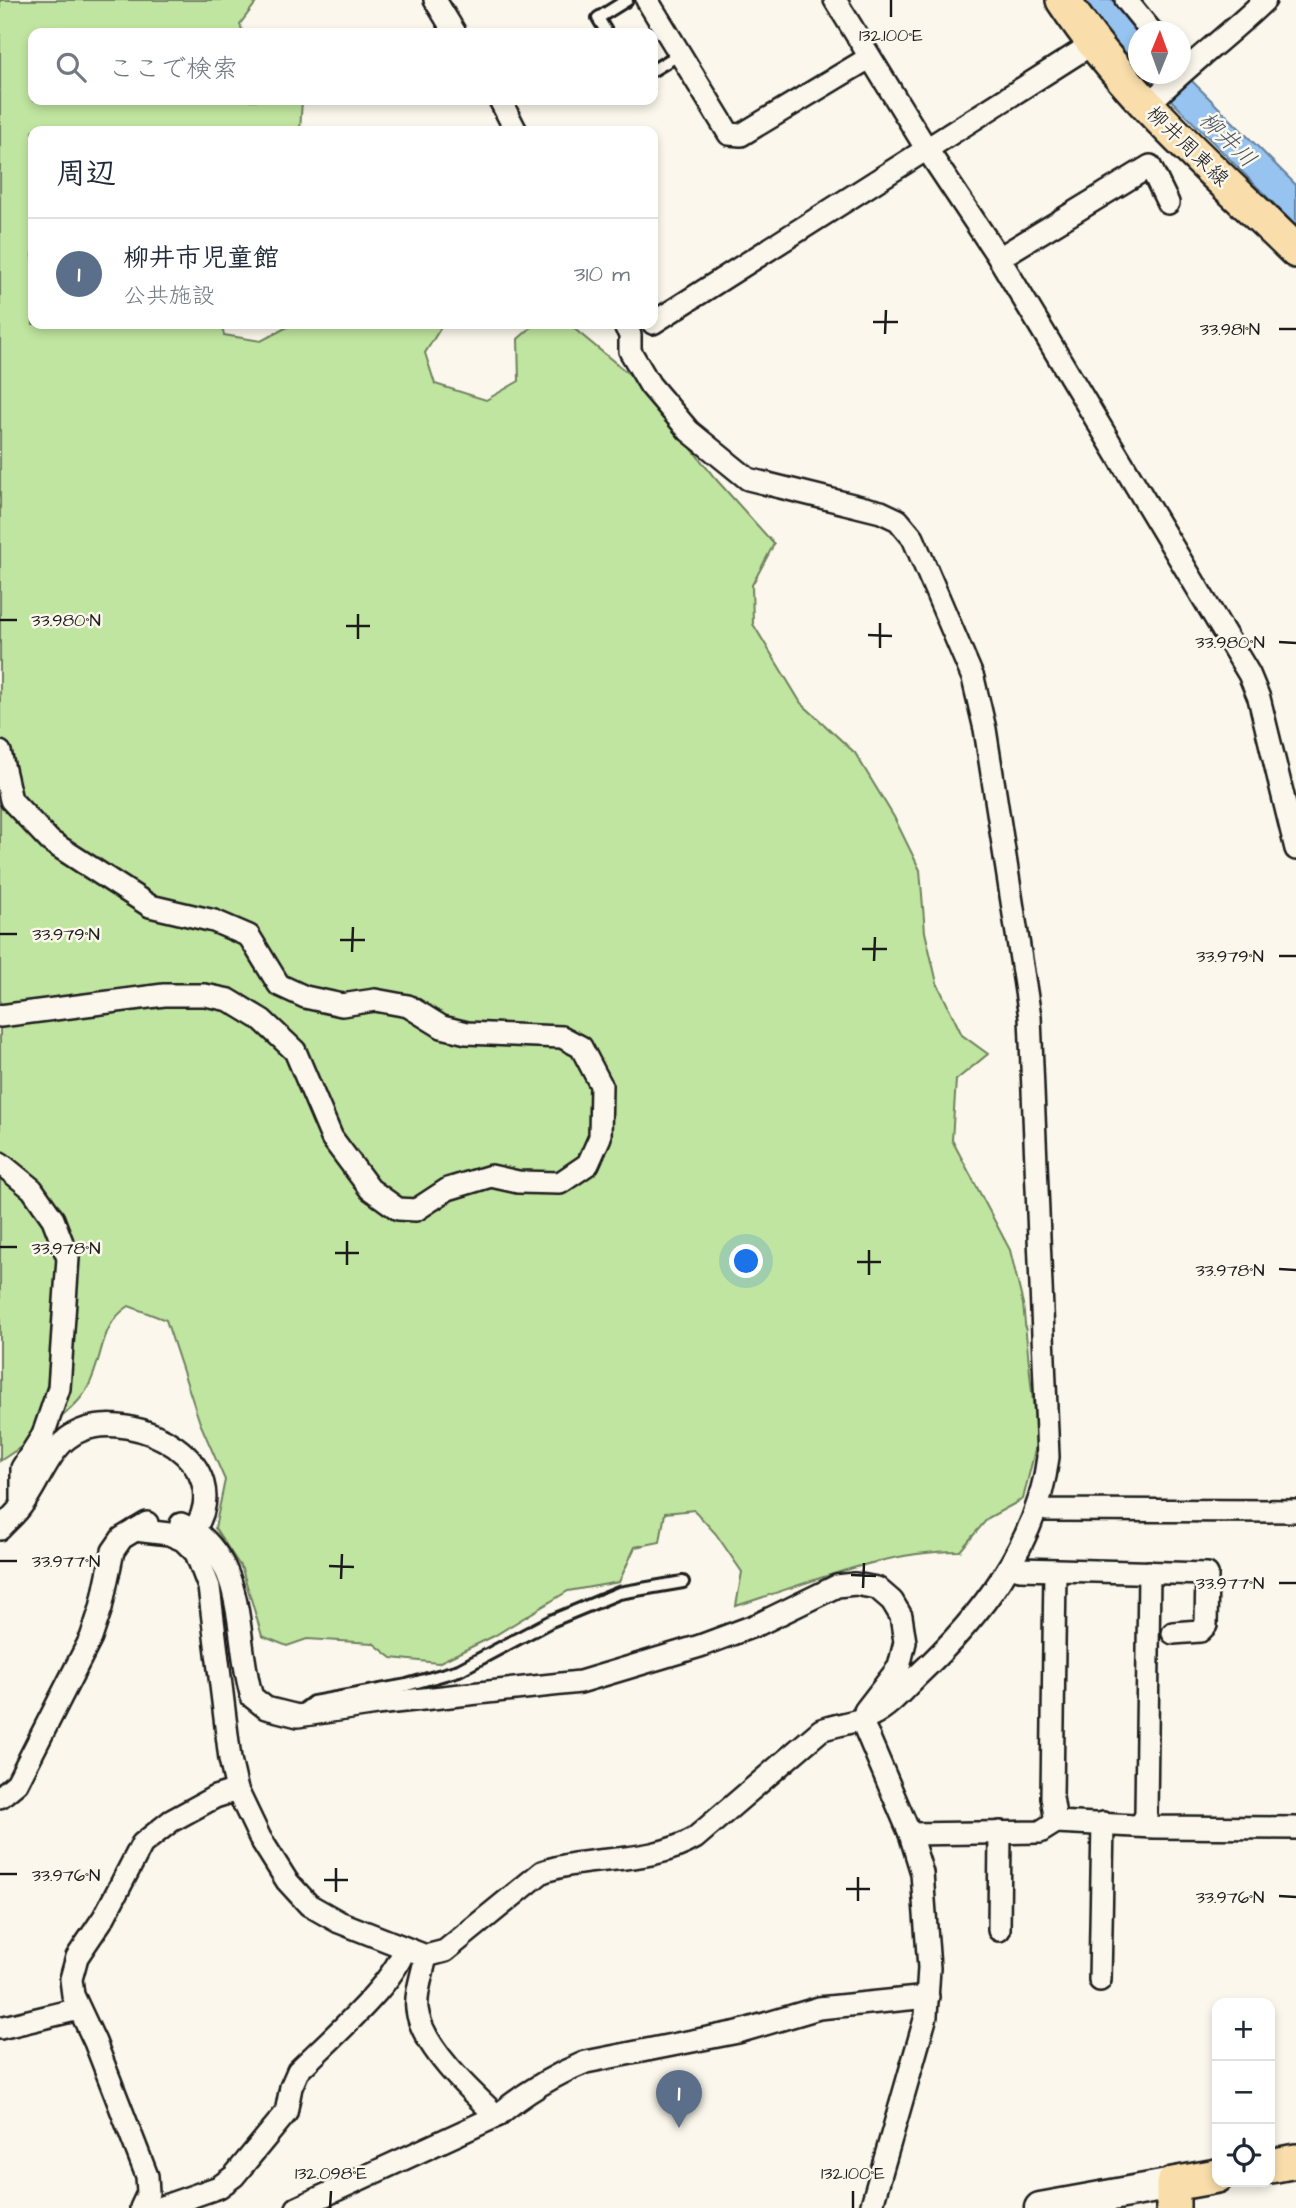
<!DOCTYPE html>
<html lang="ja">
<meta charset="utf-8">
<style>
body{margin:0;font-family:"Architects Daughter","Klee One",sans-serif;background:#f6f6f7;color:#1f2937}
.controls{position:absolute;right:21px;bottom:21px;display:grid;overflow:hidden;border-radius:14px;box-shadow:0 4px 10px #0003}
.controls button{width:63px;height:63px;display:grid;place-items:center;padding:0;border:0;border-bottom:2px solid #e0e1e3;background:#fff;color:#1f2937;font:35px sans-serif}
.compass{position:absolute;left:1128px;top:21px;width:63px;height:63px;border-radius:50%;background:#fff;box-shadow:0 4px 10px #0003;rotate:1deg}
.you{position:absolute;left:747px;top:1262px;width:24px;height:24px;margin:-18px;border:5px solid #fff;border-radius:50%;background:#1a73e8;box-shadow:0 0 0 10px #1a73e833}
.badge{display:grid;place-items:center;width:46px;height:46px;border-radius:50%;background:#d1495b;color:#fff;font-size:23px;font-weight:700}
.pin{position:absolute;translate:-50% -58px;filter:drop-shadow(0 2px 4px #0008)}
.pin::after{content:'';position:absolute;top:37px;width:24px;height:21px;background:inherit;clip-path:polygon(0 0,100% 0,50% 100%)}
.list{margin:0;padding:0;list-style:none}
h2{display:flex;justify-content:space-between;align-items:center;height:91px;margin:0;padding:0 28px;font-size:30px}
h2 small{font-size:23px;font-weight:400;color:#747a83}
.list li{display:grid;grid-template-columns:46px 1fr auto;gap:21px;align-items:center;box-sizing:border-box;height:112px;padding:0 28px;border-top:2px solid #e0e1e3}
.list b{display:block;font-size:26px;white-space:nowrap}
.list p{margin:0;font-size:23px;white-space:nowrap;color:#747a83}
.list em{font-size:23px;font-style:normal;color:#747a83}
.icon{flex:none;width:38px;height:38px;fill:none;stroke:currentColor;stroke-width:2;stroke-linecap:round;stroke-linejoin:round}
.map{position:relative;flex:none;width:1296px;height:2208px;overflow:hidden}
.search{position:absolute;background:#fff;box-shadow:0 4px 10px #0003;left:28px;top:28px;width:630px;height:77px;display:flex;align-items:center;gap:18px;box-sizing:border-box;padding:0 24px;border-radius:14px;color:#747a83;font-size:26px}
.panel{position:absolute;background:#fff;box-shadow:0 4px 10px #0003;left:28px;top:126px;width:630px;height:203px;border-radius:14px}
.map>svg:first-child{display:block}
.green{fill:#c0e5a0;stroke:#6e805e;stroke-width:2}
.water{fill:#96c3f0;stroke:#65809b;stroke-width:2}
.lines{fill:none;stroke-linecap:round;stroke-linejoin:round}
.lane-casing{stroke:#1c1c1c;stroke-width:16}
.street-casing{stroke:#1c1c1c;stroke-width:26}
.secondary-casing{stroke:#1c1c1c;stroke-width:35}
.primary-casing{stroke:#1c1c1c;stroke-width:38}
.lane{stroke:#fbf7ec;stroke-width:10}
.street{stroke:#fbf7ec;stroke-width:21}
.secondary{stroke:#fbf7ec;stroke-width:30}
.primary{stroke:#f9deab;stroke-width:33}
.ticks{fill:none;stroke:#1c1c1c;stroke-width:2.5}
.labels{text-anchor:middle;stroke-width:5;stroke-linejoin:round;paint-order:stroke}
.street-label{font-size:21px;fill:#1c1c1c;stroke:#fbf7ec}
.water-label{font-size:23px;font-style:italic;fill:#475666;stroke:#fbf7ec}
.ticks-label{font-size:18px;text-anchor:middle;fill:#1c1c1c;stroke:#fbf7ec;stroke-width:5;stroke-linejoin:round;paint-order:stroke}
</style>
<div class="map">
<svg width="1296" height="2208" viewBox="0 0 1296 2208">
<rect width="100%" height="100%" fill="#fbf7ec"/>
<filter id="ink" filterUnits="userSpaceOnUse"><feTurbulence type="fractalNoise" baseFrequency=".0143" numOctaves="2"/><feDisplacementMap in="SourceGraphic" scale="14" xChannelSelector="R" yChannelSelector="G"/><feConvolveMatrix kernelMatrix="1 2 1 2 8 2 1 2 1" color-interpolation-filters="sRGB"/></filter>
<g filter="url(#ink)">
<path class="green" d="M0,0H258L240,24L243,33H33V100H302L300,131H33V324H221L224,335L261,341L293,324H443L425,353L435,384L486,400L519,381L518,339L535,324L572,327L641,384L714,477L774,544L752,585L753,624L801,703L855,753L894,817L920,870L925,932L937,983L962,1035L988,1054L956,1080L952,1140L1010,1250L1023,1304L1037,1442L1023,1499L988,1518L960,1551C882,1551 809,1583 736,1606L742,1572L716,1534L694,1510L665,1513L660,1542L635,1547L619,1582L568,1591L494,1636L438,1663L392,1658L373,1643L307,1639L287,1646L262,1636L242,1569L215,1528L225,1480L200,1423L166,1320L129,1306C99,1325 104,1357 88,1387C76,1412 24,1445 0,1461Z"/>
<g class="water">
<path d="M1085,0H1117L1138,32V66L1105,30Z"/>
<path d="M1181,70L1296,185V226L1145,74H1180Z"/>
</g>
<g class="lines">
<defs>
<g id="lane">
<path d="M607,33L598,18L627,0"/>
<path d="M653,70L680,54"/>
<path d="M301,1711L313,1702L407,1685L459,1670L551,1621L619,1593L683,1582"/>
</g>
<g id="street">
<path d="M435,0L455,33"/>
<path d="M647,0L729,134L741,135L869,58"/>
<path d="M835,0L926,148L999,258L1249,674L1259,698L1296,849"/>
<path d="M1126,0L1152,32"/>
<path d="M500,100L516,131"/>
<path d="M1147,106C1184,68 1227,37 1265,0"/>
<path d="M999,258L1150,166L1168,203"/>
<path d="M653,323L1092,44"/>
<path d="M0,752L11,800L50,841L150,906L214,921L249,936L279,985L305,997L342,1005L375,1000L408,1006L442,1027L467,1033L562,1037L581,1047L601,1085L600,1137L588,1164L560,1183L518,1182L491,1176L448,1189L416,1210L398,1209L370,1189L332,1138L295,1051L262,1020L229,1000L205,995H164L0,1016"/>
<path d="M0,1163L32,1189L53,1219L68,1258L59,1388L43,1435L22,1468V1503"/>
<path d="M1037,1507L1047,1510L1296,1511"/>
<path d="M0,1529C7,1521 16,1514 22,1505C41,1481 50,1443 80,1431C138,1408 238,1463 194,1530L181,1524"/>
<path d="M135,1530L169,1534L183,1540L196,1553L209,1587L230,1759L237,1790L260,1838L287,1881L309,1905L339,1922L426,1956L445,1951L542,1872C593,1854 647,1866 695,1838L821,1730C836,1724 860,1722 872,1715C889,1707 903,1690 916,1677C979,1618 1038,1545 1048,1457L1030,1017L985,729L973,678L913,538L898,520L881,512L748,479L689,431L650,385L630,351V335L624,324"/>
<path d="M194,1530C249,1572 234,1639 252,1697L266,1708L298,1716L377,1704L580,1682L700,1646L759,1624L837,1586L855,1584L877,1588L892,1601L901,1616L905,1642L899,1667L865,1711"/>
<path d="M1010,1566L1020,1569L1207,1574L1206,1625L1200,1631L1173,1633"/>
<path d="M1055,1570L1052,1797L1056,1822"/>
<path d="M861,1719L910,1834L922,1873L929,1968L926,2016L871,2208"/>
<path d="M0,1797L17,1783L91,1638L101,1608L113,1551L122,1538L147,1523"/>
<path d="M1141,1824L1146,1815L1149,1572"/>
<path d="M910,1834L1040,1832L1056,1822L1154,1827L1296,1828"/>
<path d="M999,1930L1000,1832"/>
<path d="M426,1956C423,1972 415,1994 417,2009C421,2046 471,2092 497,2116"/>
<path d="M1100,1980L1103,1823"/>
<path d="M0,2028L79,2009"/>
<path d="M141,2208L148,2193L147,2176L95,2042L73,1995L71,1979L77,1957L104,1917L142,1844L171,1821L215,1797L237,1790"/>
<path d="M159,2208L219,2187L234,2176L286,2113L291,2087L298,2071C326,2043 393,1985 404,1950"/>
<path d="M297,2208L497,2116C523,2094 554,2075 586,2062L738,2032L819,2008L928,1997"/>
</g>
<path id="secondary" d="M1040,2208L1173,2184"/>
<g id="primary">
<path d="M1063,0C1126,96 1214,171 1296,251"/>
<path d="M1270,2166L1296,2161"/>
<path d="M1173,2208V2184L1217,2176"/>
</g>
</defs>
<use href="#lane" class="lane-casing"/>
<use href="#street" class="street-casing"/>
<use href="#secondary" class="secondary-casing"/>
<use href="#primary" class="primary-casing"/>
<use href="#lane" class="lane"/>
<use href="#street" class="street"/>
<use href="#secondary" class="secondary"/>
<use href="#primary" class="primary"/>
</g>
</g>
<path class="ticks" d="M891,17V0M873,322H898M1279,329H1296M885,334L886,310M0,620H17M346,626H370M868,635L892,636M358,639V614M1279,642L1296,643M880,648V623M0,934H17M340,940H365M862,949H887M352,952L353,927M1279,956H1296M874,961L875,937M0,1247H17M335,1253H359M857,1262H881M347,1265V1241M1279,1269L1296,1270M869,1275V1250M0,1561H17M329,1566L354,1567M851,1575L876,1576M341,1579L342,1554M1279,1583H1296M863,1588L864,1563M0,1874H17M324,1880H348M846,1889H870M336,1892V1868M1279,1896L1296,1897M858,1901V1877M330,2208L331,2191M853,2208V2191"/>
<g class="labels">
<g class="street-label">
<text transform="translate(1188 146) rotate(44)" y="7">柳井周東線</text>
</g>
<g class="water-label">
<text transform="translate(1228 139) rotate(44)" y="8">柳井川</text>
</g>
</g>
<g class="ticks-label">
<text x="891" y="41">132.100°E</text>
<text x="1230" y="335">33.981°N</text>
<text x="66" y="626">33.980°N</text>
<text x="1230" y="648">33.980°N</text>
<text x="66" y="940">33.979°N</text>
<text x="1230" y="962">33.979°N</text>
<text x="66" y="1254">33.978°N</text>
<text x="1230" y="1276">33.978°N</text>
<text x="66" y="1567">33.977°N</text>
<text x="1230" y="1589">33.977°N</text>
<text x="66" y="1881">33.976°N</text>
<text x="1230" y="1903">33.976°N</text>
<text x="331" y="2179">132.098°E</text>
<text x="853" y="2179">132.100°E</text>
</g>
</svg>
<div class="controls">
<button>+</button>
<button>−</button>
<button><svg class="icon" aria-label="locate" viewBox="0 0 24 24"><circle cx="12" cy="12" r="6"/><path d="M12 2v4M12 18v4M2 12h4M18 12h4"/></svg></button>
</div>
<svg class="compass" viewBox="-18 -18 36 36"><path d="M0-13l5 13h-10z" fill="#e53935"/><path d="M0 13l5-13h-10z" fill="#747a83"/></svg>
<div class="you"></div>
<div class="pin badge" style="left:679px;top:2128px;background:#5c6f8a">1</div>
<div class="search"><svg class="icon" aria-label="search" viewBox="0 0 24 24"><circle cx="10" cy="10" r="6"/><path d="M15 15l6 6"/></svg>ここで検索</div>
<section class="panel">
<h2>周辺<small></small></h2>
<ul class="list">
<li><span class="badge" style="background:#5c6f8a">1</span><div><b>柳井市児童館</b><p>公共施設</p></div><em>310 m</em></li>
</ul>
</section>
</div>
